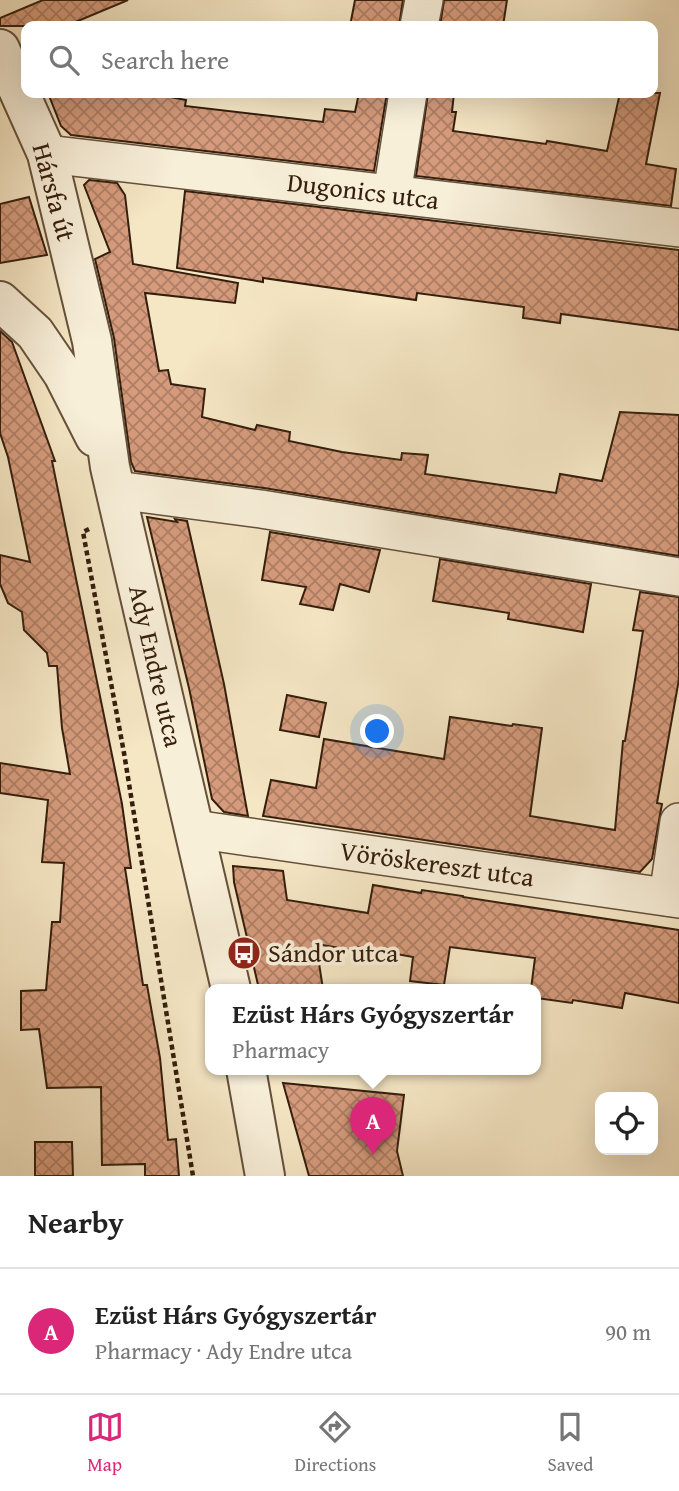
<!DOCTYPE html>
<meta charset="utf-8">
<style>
body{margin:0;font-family:"Gentium Book Plus",serif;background:#f2f2f2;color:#222}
.controls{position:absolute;right:21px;bottom:21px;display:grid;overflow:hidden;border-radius:14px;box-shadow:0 7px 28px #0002}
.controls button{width:63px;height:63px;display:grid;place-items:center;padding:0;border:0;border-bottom:2px solid #e0e0e0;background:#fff;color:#222;font:35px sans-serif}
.you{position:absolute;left:378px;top:732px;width:24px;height:24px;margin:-18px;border:5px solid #fff;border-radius:50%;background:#1a73e8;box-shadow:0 0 0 10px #1a73e833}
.badge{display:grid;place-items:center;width:46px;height:46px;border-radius:50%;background:#db2777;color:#fff;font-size:23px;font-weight:700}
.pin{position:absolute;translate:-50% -58px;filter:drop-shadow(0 2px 4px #0008)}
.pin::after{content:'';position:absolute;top:37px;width:24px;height:21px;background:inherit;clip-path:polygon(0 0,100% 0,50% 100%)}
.popup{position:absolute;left:205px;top:984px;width:336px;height:91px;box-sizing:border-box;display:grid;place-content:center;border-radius:14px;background:#fff;filter:drop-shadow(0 2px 5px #0005);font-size:23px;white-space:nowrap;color:#767676}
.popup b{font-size:26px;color:#222}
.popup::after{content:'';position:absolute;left:50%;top:100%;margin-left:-14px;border:14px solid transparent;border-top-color:#fff}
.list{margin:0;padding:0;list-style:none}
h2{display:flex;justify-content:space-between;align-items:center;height:91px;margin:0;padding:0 28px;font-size:30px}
h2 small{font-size:23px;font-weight:400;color:#767676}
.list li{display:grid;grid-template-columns:46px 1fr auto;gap:21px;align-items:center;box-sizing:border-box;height:126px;padding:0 28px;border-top:2px solid #e0e0e0}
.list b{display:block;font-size:26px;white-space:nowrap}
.list p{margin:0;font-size:23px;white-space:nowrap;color:#767676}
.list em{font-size:23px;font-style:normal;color:#767676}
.icon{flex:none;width:38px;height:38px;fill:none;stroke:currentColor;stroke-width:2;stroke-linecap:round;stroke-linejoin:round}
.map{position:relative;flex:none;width:679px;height:1176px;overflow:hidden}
.search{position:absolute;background:#fff;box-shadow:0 7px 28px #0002;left:21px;right:21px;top:21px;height:77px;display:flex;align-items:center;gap:18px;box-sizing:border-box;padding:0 24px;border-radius:14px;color:#767676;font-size:26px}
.sheet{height:217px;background:#fff}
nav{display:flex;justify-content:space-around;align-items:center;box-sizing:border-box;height:98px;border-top:2px solid #e0e0e0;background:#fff;font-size:19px;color:#767676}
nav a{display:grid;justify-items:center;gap:4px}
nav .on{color:#db2777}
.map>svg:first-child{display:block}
.building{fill:url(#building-cross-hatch);stroke:#351e0d;stroke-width:2}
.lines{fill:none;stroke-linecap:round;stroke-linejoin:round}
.minor-casing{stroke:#65503b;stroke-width:40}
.tertiary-casing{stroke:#65503b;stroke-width:42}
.path{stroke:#351e0d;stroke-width:4.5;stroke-dasharray:5 3.5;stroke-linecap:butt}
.minor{stroke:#f8efd9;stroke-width:37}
.tertiary{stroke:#f8efd9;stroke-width:38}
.labels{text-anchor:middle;stroke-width:7;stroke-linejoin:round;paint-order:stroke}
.street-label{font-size:26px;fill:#351e0d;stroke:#f8efd9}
.poi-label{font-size:26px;fill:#351e0d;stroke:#f8efd9;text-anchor:start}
</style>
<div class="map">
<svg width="679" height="1176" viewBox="0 0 679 1176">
<defs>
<pattern id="building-cross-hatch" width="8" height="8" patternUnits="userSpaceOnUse" patternTransform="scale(1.75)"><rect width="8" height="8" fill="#d59b7c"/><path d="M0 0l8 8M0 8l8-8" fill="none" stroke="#ae7e64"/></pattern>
</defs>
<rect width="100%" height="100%" fill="#f5e6c4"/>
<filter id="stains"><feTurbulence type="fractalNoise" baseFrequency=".00286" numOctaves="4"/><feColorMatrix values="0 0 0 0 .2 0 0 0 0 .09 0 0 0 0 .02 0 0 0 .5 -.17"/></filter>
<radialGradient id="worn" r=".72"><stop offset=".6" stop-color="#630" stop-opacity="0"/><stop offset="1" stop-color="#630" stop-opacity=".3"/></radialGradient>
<g class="building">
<path d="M43,0H128L66,26H0V18Z"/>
<path d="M355,0H403L399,26H350Z"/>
<path d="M444,0H507L503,26H440Z"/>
<path d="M48,93H122L165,96L186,100L185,106L323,122L325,109L355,112L359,93H387L374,171L71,135L61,126Z"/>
<path d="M428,93H454L452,112H456L453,131L546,144L547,141L607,151L620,93H660L646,164L676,169L671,206L416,176Z"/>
<path d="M89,180L117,183L125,195L133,264L238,283L235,303L145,293L159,371L168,370L171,384L205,389L202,417L255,430L257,425L290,432L289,441L342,452L401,460L402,453L428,455L425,474L556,493L560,474L602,481L620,412L679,415V556L264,488L135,471L131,462L114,338L95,259L110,252L84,185Z"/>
<path d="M185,191L679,250V330L561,314L560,323L523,318L524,307L417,293L416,300L263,278V282L177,268Z"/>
<path d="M29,197L47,255L0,263V204Z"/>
<path d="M0,331L12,342L55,461H52L122,804L131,868H125L143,985H147L160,1058L168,1140L176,1139L179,1176H145V1164L102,1165L101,1087L47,1088L39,1029L21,1030V991L46,990L52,922H60L64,863L42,862L48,800L0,793V763L70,774L62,728L57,666H49L47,653L24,630L22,612L8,603L0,584V555L30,562L8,457L0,433Z"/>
<path d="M147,517L177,522L175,519L187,521L224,684L248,816L224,812L212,799L189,688Z"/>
<path d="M270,532L380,550L369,592L340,584L333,610L300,604L306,587L262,580Z"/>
<path d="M440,559L591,584L583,632L508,619L509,613L433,601Z"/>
<path d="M640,592L679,597V679L657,803L662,804L652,859L640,872L263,816L271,780L316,788L324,739L444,759L450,717L512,726L513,724L542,728L530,816L615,830L623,741H625L643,631L633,630Z"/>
<path d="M287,695L326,703L319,737L280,730Z"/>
<path d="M233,866L283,871L287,900L368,913L373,885L421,893L422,890L463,896V897L679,930V1003L625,993L622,1008L573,1000L572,1003L536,998V989H531L535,958L450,947L444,985L410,981L413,957L358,947V951L316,944L323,989H259L234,882Z"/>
<path d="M283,1083L404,1095L397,1151L403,1176H309Z"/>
<path d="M35,1142H72L73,1176H35Z"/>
</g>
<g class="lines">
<defs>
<g id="minor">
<path d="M419,26L424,0"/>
<path d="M47,154L679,228"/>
<path d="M392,194L408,93"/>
<path d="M116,490L261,509L679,577"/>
<path d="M194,829L679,899"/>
<path d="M668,897L679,822"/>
</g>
<g id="tertiary">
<path d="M0,49L47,154L92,341L110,467L231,989"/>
<path d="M0,301L35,333L63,374L95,437"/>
<path d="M246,1069L265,1176"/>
</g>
</defs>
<use href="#minor" class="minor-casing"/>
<use href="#tertiary" class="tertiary-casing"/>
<path class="path" d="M89,529L83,532L124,753L193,1176"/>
<use href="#minor" class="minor"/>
<use href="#tertiary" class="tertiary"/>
</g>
<defs>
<symbol id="bus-disc" viewBox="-11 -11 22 22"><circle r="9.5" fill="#8f2418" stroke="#f8efd9"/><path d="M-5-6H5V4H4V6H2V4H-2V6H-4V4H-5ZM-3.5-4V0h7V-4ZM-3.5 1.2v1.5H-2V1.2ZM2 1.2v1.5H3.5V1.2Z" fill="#fff"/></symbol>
</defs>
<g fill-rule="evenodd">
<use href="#bus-disc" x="225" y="934" width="38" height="38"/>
</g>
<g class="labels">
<g class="street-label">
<text transform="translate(363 191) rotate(7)" y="9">Dugonics utca</text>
<text transform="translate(54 192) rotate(75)" y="9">Hársfa út</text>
<text transform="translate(156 666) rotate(77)" y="9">Ady Endre utca</text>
<text transform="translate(437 864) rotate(8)" y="9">Vöröskereszt utca</text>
</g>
<g class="poi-label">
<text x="268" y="962">Sándor utca</text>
</g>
</g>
<rect width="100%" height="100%" filter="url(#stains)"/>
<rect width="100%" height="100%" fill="url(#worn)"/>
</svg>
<div class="controls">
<button><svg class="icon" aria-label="locate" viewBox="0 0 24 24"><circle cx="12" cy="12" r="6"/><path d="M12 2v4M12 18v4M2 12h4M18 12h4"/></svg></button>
</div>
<div class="you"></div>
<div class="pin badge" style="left:373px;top:1155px">A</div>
<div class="popup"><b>Ezüst Hárs Gyógyszertár</b>Pharmacy</div>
<div class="search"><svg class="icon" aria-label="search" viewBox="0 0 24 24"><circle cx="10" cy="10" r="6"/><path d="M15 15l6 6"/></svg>Search here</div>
</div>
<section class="sheet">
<h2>Nearby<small></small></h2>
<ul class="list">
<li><span class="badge">A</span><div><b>Ezüst Hárs Gyógyszertár</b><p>Pharmacy · Ady Endre utca</p></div><em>90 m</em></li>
</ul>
</section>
<nav>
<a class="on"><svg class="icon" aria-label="map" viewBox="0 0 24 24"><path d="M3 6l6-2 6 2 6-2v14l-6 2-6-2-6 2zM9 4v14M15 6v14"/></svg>Map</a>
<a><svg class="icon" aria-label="directions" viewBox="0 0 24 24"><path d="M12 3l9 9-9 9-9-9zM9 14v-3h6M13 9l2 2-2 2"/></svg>Directions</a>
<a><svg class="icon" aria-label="saved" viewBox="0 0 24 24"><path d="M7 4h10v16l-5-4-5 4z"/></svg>Saved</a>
</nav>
